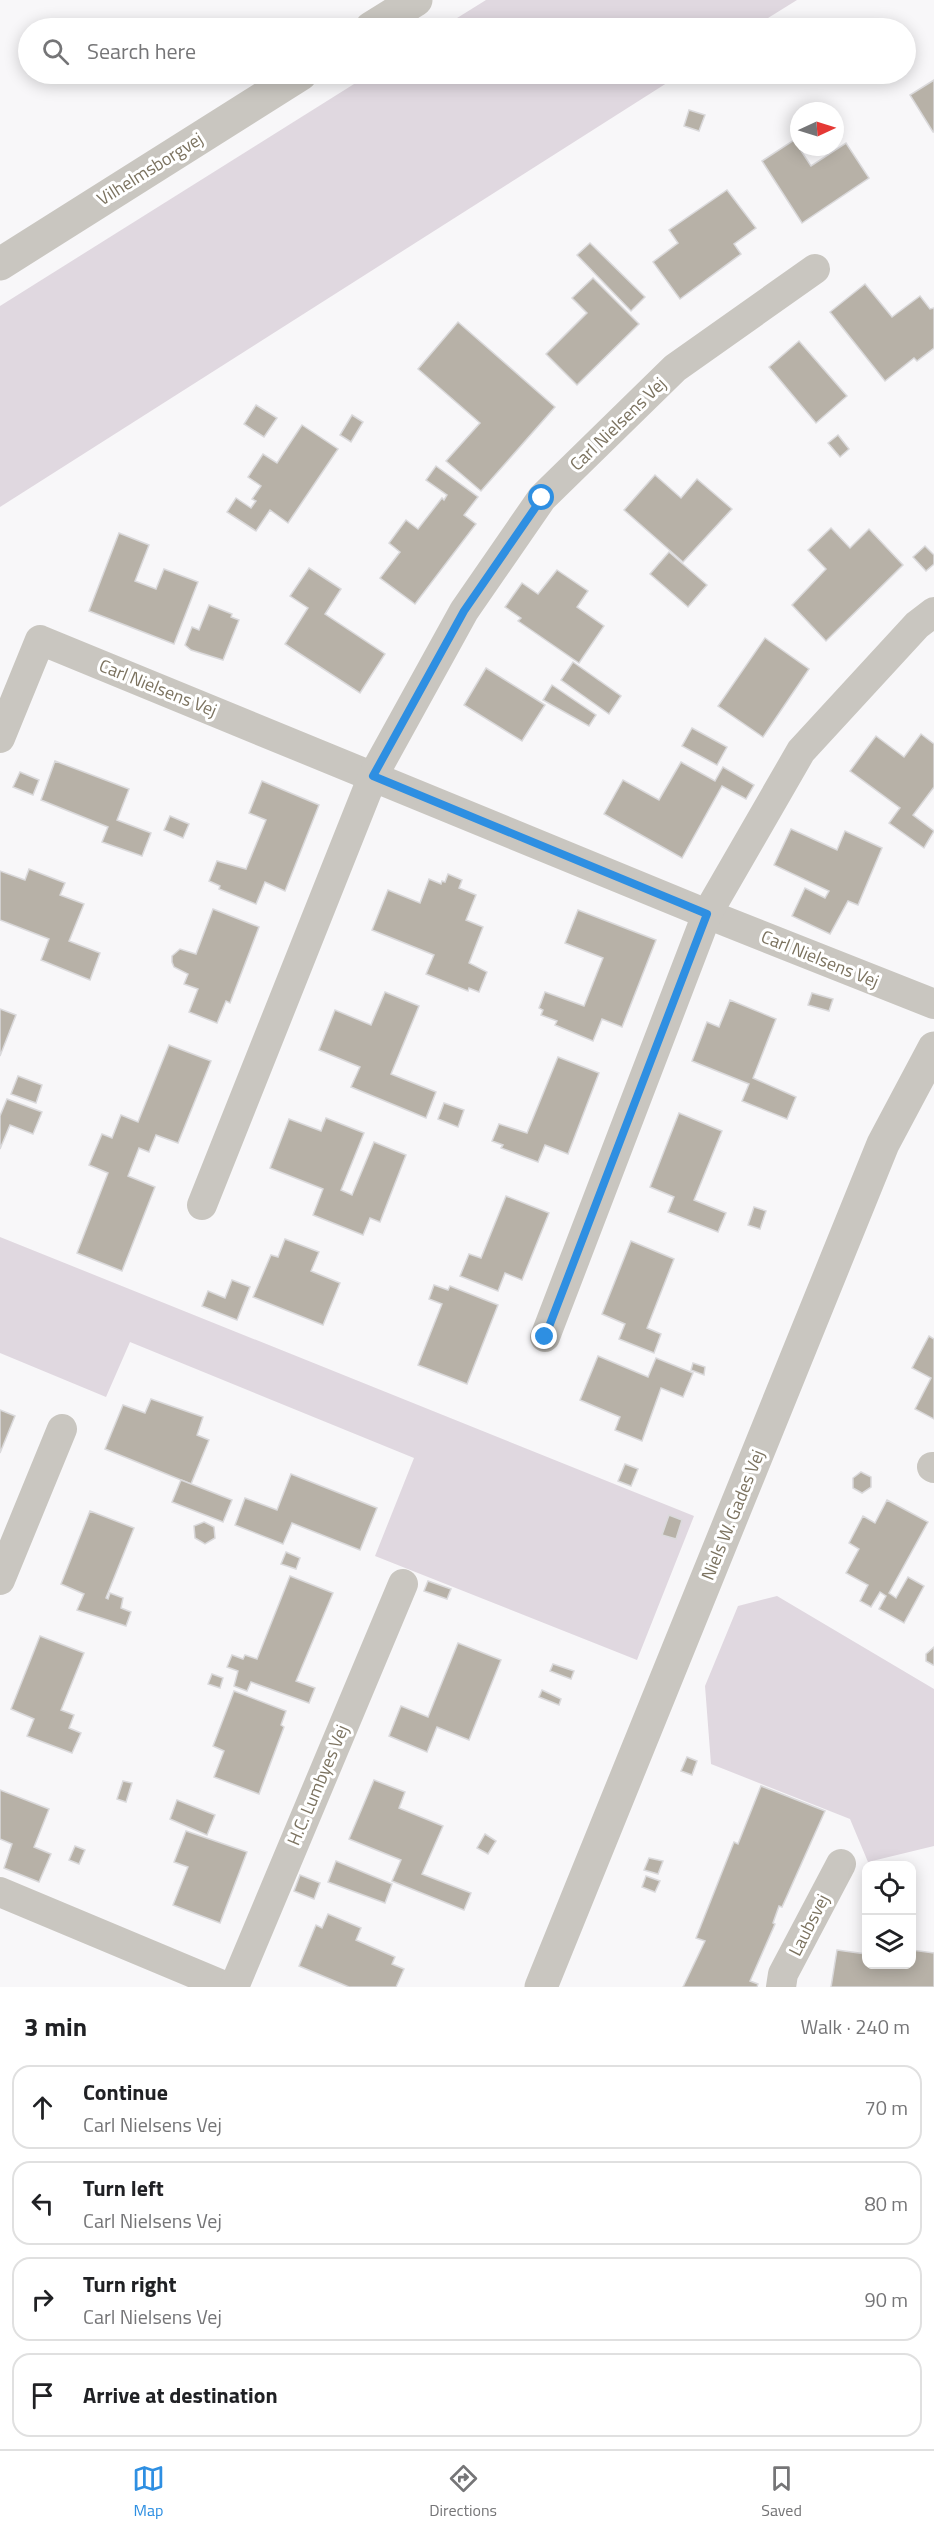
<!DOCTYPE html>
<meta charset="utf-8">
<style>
body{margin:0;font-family:"Titillium Web",sans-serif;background:#f2f2f2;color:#202124}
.controls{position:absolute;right:18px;bottom:18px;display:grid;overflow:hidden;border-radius:12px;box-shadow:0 3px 15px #0003}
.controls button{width:54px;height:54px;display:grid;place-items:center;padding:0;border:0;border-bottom:2px solid #e0e0e0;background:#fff;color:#202124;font:30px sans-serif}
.compass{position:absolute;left:790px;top:102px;width:54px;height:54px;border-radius:50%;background:#fff;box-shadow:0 3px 15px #0003;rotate:86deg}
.stop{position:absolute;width:18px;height:18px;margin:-14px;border:4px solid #2e8fe2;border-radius:50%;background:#fff}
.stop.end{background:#2e8fe2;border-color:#fff;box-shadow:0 2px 6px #0008}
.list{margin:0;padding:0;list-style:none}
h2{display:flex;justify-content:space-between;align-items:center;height:78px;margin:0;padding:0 24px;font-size:26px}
h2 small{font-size:20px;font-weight:400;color:#757577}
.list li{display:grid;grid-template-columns:39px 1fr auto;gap:18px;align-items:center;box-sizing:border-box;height:84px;margin:0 12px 12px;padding:0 12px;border:2px solid #e0e0e0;border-radius:18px}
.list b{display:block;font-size:22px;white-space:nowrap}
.list p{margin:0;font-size:20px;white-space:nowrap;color:#757577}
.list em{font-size:20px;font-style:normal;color:#757577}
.icon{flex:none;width:33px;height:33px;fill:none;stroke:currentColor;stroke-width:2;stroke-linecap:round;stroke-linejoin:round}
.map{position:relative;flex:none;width:934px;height:1987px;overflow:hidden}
.search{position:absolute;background:#fff;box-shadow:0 3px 15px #0003;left:18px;right:18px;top:18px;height:66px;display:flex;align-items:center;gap:15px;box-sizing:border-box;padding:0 21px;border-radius:33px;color:#757577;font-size:22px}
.sheet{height:462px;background:#fff}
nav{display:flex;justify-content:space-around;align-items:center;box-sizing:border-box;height:84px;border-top:2px solid #e0e0e0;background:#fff;font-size:16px;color:#757577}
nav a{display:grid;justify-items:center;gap:3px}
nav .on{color:#2e8fe2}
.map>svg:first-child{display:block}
.green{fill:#e0d8e0}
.building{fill:#b7b1a7;stroke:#dad9db;stroke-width:1.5}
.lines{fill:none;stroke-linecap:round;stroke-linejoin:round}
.minor{stroke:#c9c6c0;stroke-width:30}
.tertiary{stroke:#c9c6c0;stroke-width:33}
.route{stroke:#2e8fe2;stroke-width:8}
.labels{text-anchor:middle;stroke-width:6;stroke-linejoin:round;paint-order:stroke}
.street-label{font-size:18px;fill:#7c7360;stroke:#fff}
</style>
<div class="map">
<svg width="934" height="1987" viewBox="0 0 934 1987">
<rect width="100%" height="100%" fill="#f8f7f9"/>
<g class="green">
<path d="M486,0H797L752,28H441Z"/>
<path d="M370,74H681L0,507V306Z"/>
<path d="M0,1237L694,1516L637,1660L375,1556L414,1458L130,1342L106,1397L0,1353Z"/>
<path d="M777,1596L934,1689V1846L868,1862L850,1819L711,1764L705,1686L738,1606Z"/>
</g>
<g class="building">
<path d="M934,80V132H933L910,95Z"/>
<path d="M689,110L705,115L699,131L684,126Z"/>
<path d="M794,140L811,166L846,143L869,178L802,223L762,161Z"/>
<path d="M727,190L756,228L734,244L741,254L680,299L653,262L678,243L669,230Z"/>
<path d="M590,243L645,297L631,311L577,255Z"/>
<path d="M593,278L639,324L577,385L546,354L587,313L572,298Z"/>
<path d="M865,284L892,317L920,296L930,309L934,308V348L917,361L914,358L885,381L830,312Z"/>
<path d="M458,322L555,407L481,491L446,461L480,423L418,369Z"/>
<path d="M799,341L847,396L816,423L769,367Z"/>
<path d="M256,405L277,418L264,437L244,424Z"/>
<path d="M352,415L363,422L351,442L340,435Z"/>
<path d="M302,425L338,449L288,523L270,510L256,531L227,512L236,498L251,508L256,501L252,499L261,486L248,477L263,454L277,463Z"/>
<path d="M838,435L849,449L840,457L828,443Z"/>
<path d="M436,466L478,497L464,515L476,524L415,604L380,578L400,552L389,543L406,520L418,529L442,498L444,500L447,495L426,480Z"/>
<path d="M655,475L681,498L697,479L732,509L683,562L624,510Z"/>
<path d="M831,528L850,548L869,529L903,565L826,641L792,605L826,569L808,550Z"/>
<path d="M119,533L149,545L135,581L156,589L164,569L198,582L174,644L89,611Z"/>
<path d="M925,546L934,555V564L926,571L913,557Z"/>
<path d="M669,552L707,585L688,607L650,574Z"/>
<path d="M309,568L341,589L325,614L385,654L360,693L285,644L308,608L290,596Z"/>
<path d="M557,570L588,591L577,607L604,626L579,663L518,621L521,618L505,607L522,583L538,594Z"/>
<path d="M209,605L232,614L231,617L239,620L223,660L191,650L185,645L192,627L199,630Z"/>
<path d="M765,638L809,669L763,737L718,706Z"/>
<path d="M573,662L621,696L609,714L561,680Z"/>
<path d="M486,668L545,705L522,741L464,705Z"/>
<path d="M552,685L596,715L589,726L543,700Z"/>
<path d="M692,728L727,747L717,765L682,746Z"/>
<path d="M921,734L934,744V787L913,815L934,831L924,848L889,823L900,808L850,771L876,736L904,757Z"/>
<path d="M55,761L129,789L117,820L151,833L142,856L102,842L108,827L41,800Z"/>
<path d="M681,762L715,781L723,767L754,785L746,799L722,786L682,858L604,814L623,780L659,800Z"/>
<path d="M20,772L39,780L33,795L13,787Z"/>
<path d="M262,781L319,805L285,891L265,882L256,904L219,889L220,886L209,881L217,861L246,869L266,820L249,813Z"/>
<path d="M170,816L189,824L183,838L164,830Z"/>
<path d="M791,829L837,850L845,831L882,848L858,905L848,901L830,934L792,916L805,888L825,898L829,891L774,865Z"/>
<path d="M29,869L65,883L60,895L84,904L69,941L100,953L90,980L41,960L49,939L0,920V871L25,880Z"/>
<path d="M448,874L462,880L459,888L476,895L466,920L483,927L469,963L487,972L479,992L469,988L468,991L426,974L434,955L372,930L388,890L420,903L429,879L441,884L442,881L445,882Z"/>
<path d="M213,909L259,927L230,1003L226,1001L217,1023L189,1012L198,989L184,984L188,974L174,967L172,962V956L180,949L196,954Z"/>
<path d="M578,910L656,940L622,1027L602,1019L593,1041L555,1025L557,1021L541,1015L543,1010L539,1008L545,992L584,1006L603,958L565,943Z"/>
<path d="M385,992L419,1006L391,1074L436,1092L426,1118L351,1087L360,1067L319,1050L335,1010L371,1025Z"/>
<path d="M812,993L833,999L829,1011L808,1005Z"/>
<path d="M730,1000L776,1019L753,1078L796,1097L787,1119L742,1101L749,1084L692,1061L707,1022L719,1027Z"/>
<path d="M0,1009L16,1015L0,1056Z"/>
<path d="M169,1045L211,1061L178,1143L156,1135L149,1152L139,1148L128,1176L155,1187L122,1271L77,1253L108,1173L89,1165L102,1134L112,1138L121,1115L138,1122Z"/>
<path d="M558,1057L599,1073L568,1154L545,1145L538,1162L501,1148L503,1145L492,1141L499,1124L527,1133Z"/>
<path d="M18,1076L42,1085L36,1103L11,1094Z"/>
<path d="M7,1099L42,1112L33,1134L10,1125L0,1149V1116Z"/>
<path d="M444,1103L464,1110L458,1127L438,1119Z"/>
<path d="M679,1113L722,1131L694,1200L726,1213L718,1232L668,1212L674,1197L650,1187Z"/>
<path d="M326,1118L364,1133L341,1190L352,1195L374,1142L406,1155L380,1222L370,1218L363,1235L313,1215L323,1189L270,1168L289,1119L321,1131Z"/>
<path d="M506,1196L549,1213L522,1280L505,1273L498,1291L460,1276L469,1254L481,1258Z"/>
<path d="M754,1207L766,1211L760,1229L748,1225Z"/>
<path d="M285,1239L319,1252L311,1271L340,1283L323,1325L253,1297L271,1255L278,1257Z"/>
<path d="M631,1241L674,1259L647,1328L661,1334L654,1353L619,1339L625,1324L602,1314Z"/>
<path d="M232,1280L250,1287L237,1320L202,1306L208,1291L225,1298Z"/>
<path d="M434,1285L448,1290L450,1286L498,1305L467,1384L418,1365L442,1304L429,1299Z"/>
<path d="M929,1336L934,1339V1419L915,1409L931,1378L912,1368Z"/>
<path d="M598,1356L648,1377L656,1358L693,1373L683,1397L661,1388L642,1441L615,1430L620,1417L580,1400Z"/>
<path d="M693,1363L705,1367L704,1375L691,1370Z"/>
<path d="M151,1399L203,1417L197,1435L209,1440L191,1484L105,1449L123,1405L145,1413Z"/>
<path d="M0,1410L15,1416L0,1453Z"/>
<path d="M625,1464L638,1469L631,1486L618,1481Z"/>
<path d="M861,1472L871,1477V1487L862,1493L853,1488V1478Z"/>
<path d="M291,1474L377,1508L360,1550L292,1523L283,1544L235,1525L245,1498L277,1510Z"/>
<path d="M181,1480L232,1500L223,1522L172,1502Z"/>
<path d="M887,1500L928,1522L889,1593L896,1598L908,1577L924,1586L904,1623L879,1609L886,1596L880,1592L871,1607L860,1601L868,1585L846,1573L859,1549L849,1543L863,1516L875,1523Z"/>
<path d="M90,1511L134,1528L106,1598L108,1599L110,1593L123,1598L121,1608L131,1612L126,1626L77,1610L84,1594L61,1584Z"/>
<path d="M669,1515L682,1520L676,1539L662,1535Z"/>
<path d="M204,1522L214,1527L215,1538L205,1544L195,1538L194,1526Z"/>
<path d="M286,1552L300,1558L296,1569L281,1564Z"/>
<path d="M290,1576L333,1593L296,1681L315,1688L309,1703L251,1682L247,1691L234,1686L238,1671L227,1667L232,1655L243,1659L245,1655L257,1659Z"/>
<path d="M428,1581L451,1589L447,1599L424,1591Z"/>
<path d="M40,1636L84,1653L61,1710L74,1715L69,1728L81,1733L72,1753L27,1736L34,1719L11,1709Z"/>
<path d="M458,1643L501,1660L469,1740L437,1727L427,1752L389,1736L401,1706L428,1717Z"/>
<path d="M934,1647V1665H933L926,1661V1654Z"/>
<path d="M553,1664L574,1671L571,1679L550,1671Z"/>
<path d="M212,1674L223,1678L220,1688L208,1684Z"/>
<path d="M542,1690L561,1699L559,1705L539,1697Z"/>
<path d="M234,1691L286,1711L281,1725L284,1727L259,1794L214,1777L224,1751L213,1746Z"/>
<path d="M687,1757L697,1761L692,1775L681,1771Z"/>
<path d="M374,1780L405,1792L399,1808L443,1826L422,1874L471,1893L464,1910L392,1881L401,1860L349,1839Z"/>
<path d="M123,1781L132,1783L126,1802L117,1799Z"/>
<path d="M761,1786L825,1811L782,1907L779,1906L773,1923L775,1924L750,1981L758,1984L757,1987H683L705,1941L696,1938L734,1842L738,1844Z"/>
<path d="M0,1790L49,1809L34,1847L51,1854L39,1882L4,1868L12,1844L0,1839Z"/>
<path d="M177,1800L215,1815L207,1835L170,1819Z"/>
<path d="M186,1831L247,1852L220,1923L173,1905L188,1867L174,1862Z"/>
<path d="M485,1834L496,1841L488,1854L477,1848Z"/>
<path d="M75,1846L85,1850L79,1864L69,1860Z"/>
<path d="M649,1858L663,1861L658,1874L644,1870Z"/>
<path d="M336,1861L392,1884L385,1903L328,1882Z"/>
<path d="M300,1875L320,1883L314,1899L294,1891Z"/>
<path d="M646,1876L660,1881L655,1892L642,1887Z"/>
<path d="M328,1914L361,1928L356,1940L395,1957L392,1964L404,1969L396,1987H349L299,1966L316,1925L322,1928Z"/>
<path d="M837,1950L866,1954V1964H912V1950L934,1953V1987H831Z"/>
</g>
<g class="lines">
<g class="minor">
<path d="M0,738L40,640L707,914L934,1004"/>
<path d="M202,1205L373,776L464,611L542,498L675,368L815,269"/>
<path d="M545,1337L707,914L801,751L917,625L934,612"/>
<path d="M932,1467L934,1468"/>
<path d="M0,1580L62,1429"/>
<path d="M0,1892L227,1987"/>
<path d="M234,1987L403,1584"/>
<path d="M781,1987L783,1974L841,1864"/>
</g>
<g class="tertiary">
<path d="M371,28L416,0"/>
<path d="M0,264L301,74"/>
<path d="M541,1987L883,1144L934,1048"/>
</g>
</g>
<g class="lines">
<path class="route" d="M542,498L464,611L373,776L707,914L545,1337"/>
</g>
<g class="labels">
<g class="street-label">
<text transform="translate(150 169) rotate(-32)" y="6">Vilhelmsborgvej</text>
<text transform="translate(618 424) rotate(-44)" y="6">Carl Nielsens Vej</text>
<text transform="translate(158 688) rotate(22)" y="6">Carl Nielsens Vej</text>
<text transform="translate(820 959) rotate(22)" y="6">Carl Nielsens Vej</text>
<text transform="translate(733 1515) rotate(-68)" y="6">Niels W. Gades Vej</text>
<text transform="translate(318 1785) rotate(-67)" y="6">H.C. Lumbyes Vej</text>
<text transform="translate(809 1925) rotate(-63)" y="6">Laubsvej</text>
</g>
</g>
</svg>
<div class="controls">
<button><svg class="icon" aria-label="locate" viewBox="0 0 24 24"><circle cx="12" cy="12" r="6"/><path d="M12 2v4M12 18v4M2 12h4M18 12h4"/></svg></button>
<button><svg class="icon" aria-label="layers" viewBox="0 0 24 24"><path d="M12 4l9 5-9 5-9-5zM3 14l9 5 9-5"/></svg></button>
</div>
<svg class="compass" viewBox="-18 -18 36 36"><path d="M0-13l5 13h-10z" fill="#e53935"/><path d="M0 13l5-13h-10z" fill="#757577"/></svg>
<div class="stop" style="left:542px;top:498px"></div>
<div class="stop end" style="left:545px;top:1337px"></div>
<div class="search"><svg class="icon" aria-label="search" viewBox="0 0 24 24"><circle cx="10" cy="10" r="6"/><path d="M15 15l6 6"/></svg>Search here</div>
</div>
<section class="sheet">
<h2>3 min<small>Walk · 240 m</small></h2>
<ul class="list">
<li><svg class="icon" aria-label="ahead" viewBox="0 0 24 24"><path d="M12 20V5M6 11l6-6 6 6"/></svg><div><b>Continue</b><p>Carl Nielsens Vej</p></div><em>70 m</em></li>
<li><svg class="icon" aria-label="left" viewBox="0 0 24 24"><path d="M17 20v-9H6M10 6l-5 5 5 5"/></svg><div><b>Turn left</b><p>Carl Nielsens Vej</p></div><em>80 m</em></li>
<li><svg class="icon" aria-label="right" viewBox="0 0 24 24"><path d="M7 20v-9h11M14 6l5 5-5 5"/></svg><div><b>Turn right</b><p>Carl Nielsens Vej</p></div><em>90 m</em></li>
<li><svg class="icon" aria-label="arrive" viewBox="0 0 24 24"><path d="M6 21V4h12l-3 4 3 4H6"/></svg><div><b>Arrive at destination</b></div></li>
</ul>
</section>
<nav>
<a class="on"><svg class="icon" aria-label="map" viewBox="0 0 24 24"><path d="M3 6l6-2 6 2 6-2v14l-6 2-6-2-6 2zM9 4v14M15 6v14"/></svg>Map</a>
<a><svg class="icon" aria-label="directions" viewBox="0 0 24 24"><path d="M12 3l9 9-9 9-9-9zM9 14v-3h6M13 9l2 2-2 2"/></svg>Directions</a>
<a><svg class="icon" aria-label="saved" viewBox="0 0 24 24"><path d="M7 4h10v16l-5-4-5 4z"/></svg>Saved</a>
</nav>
